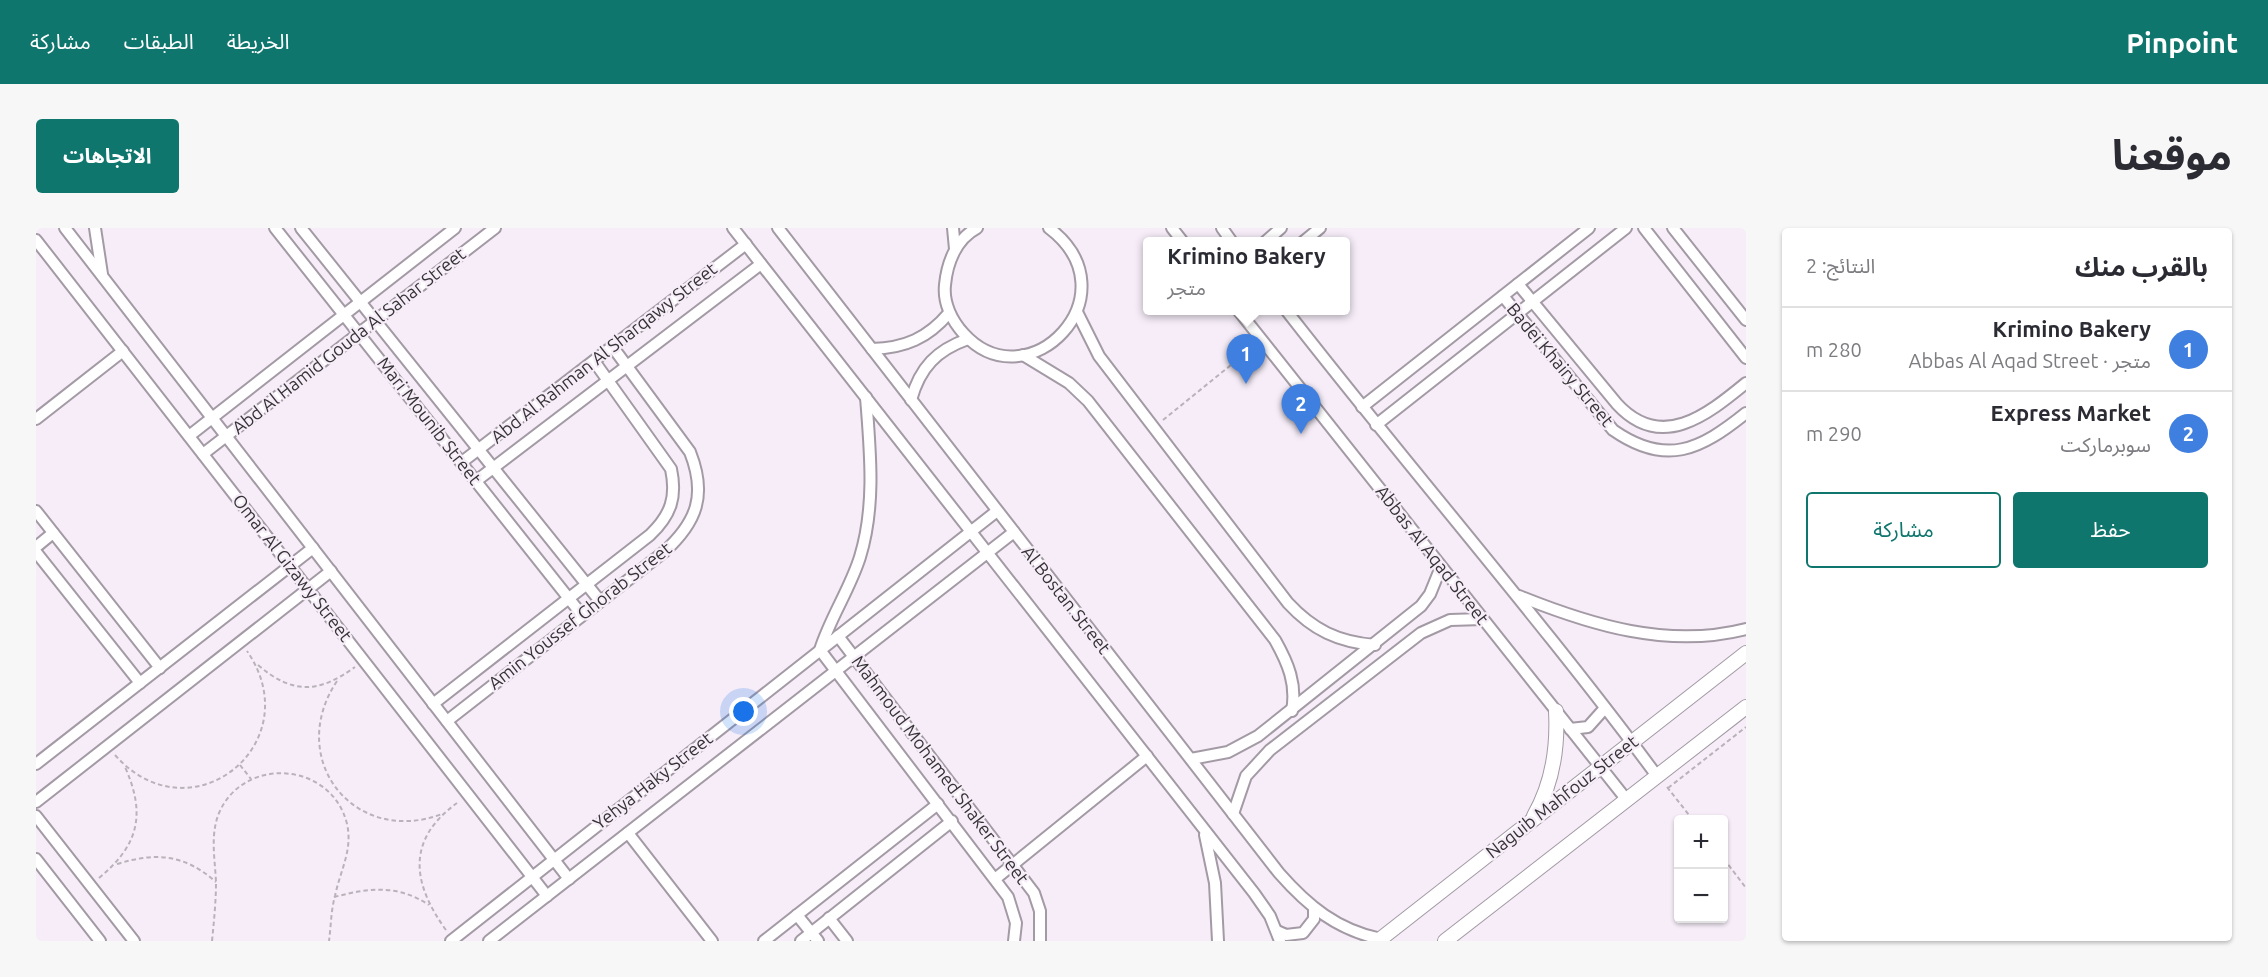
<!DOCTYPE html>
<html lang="ar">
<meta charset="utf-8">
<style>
body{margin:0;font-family:Ubuntu,"Noto Sans Arabic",sans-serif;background:#f7f7f7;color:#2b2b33;direction:rtl}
.controls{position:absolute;right:18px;bottom:18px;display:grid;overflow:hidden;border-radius:6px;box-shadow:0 2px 4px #0004}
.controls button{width:54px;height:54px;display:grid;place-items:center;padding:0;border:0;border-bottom:2px solid #e1e1e2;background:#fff;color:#2b2b33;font:30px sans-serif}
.you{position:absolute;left:708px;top:484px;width:21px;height:21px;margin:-15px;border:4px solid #fff;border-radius:50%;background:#1a73e8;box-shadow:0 0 0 9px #1a73e833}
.badge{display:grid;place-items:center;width:39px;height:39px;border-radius:50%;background:#0f766e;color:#fff;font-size:20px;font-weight:700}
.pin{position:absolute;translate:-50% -50px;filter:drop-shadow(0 2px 3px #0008)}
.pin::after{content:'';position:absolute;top:32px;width:21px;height:18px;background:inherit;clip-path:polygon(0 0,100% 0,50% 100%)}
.popup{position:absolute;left:1107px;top:9px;width:207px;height:78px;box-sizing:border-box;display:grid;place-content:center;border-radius:6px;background:#fff;filter:drop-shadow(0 2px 4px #0005);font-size:20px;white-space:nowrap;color:#7c7c81}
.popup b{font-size:22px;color:#2b2b33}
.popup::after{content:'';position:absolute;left:50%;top:100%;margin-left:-12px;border:12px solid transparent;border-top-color:#fff}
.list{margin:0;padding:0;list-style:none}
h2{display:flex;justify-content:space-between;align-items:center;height:78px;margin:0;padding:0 24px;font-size:26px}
h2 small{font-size:20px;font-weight:400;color:#7c7c81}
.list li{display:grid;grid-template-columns:39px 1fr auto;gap:18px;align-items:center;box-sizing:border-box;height:84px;padding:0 24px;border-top:2px solid #e1e1e2}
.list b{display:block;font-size:22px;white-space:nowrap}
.list p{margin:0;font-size:20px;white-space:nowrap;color:#7c7c81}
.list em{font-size:20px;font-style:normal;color:#7c7c81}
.actions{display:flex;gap:12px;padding:18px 24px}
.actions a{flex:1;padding:14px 0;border:2px solid #0f766e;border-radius:6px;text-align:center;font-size:21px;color:#0f766e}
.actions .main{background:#0f766e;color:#fff}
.map{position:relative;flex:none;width:1710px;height:713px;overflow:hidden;direction:ltr;border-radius:6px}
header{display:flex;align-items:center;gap:36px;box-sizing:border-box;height:84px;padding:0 30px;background:#0f766e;color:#fff}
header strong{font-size:28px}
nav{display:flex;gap:33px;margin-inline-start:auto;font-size:21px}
.intro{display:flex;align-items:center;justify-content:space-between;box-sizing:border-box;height:144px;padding:0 36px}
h1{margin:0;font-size:42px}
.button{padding:15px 27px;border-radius:6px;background:#0f766e;color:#fff;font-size:21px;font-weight:700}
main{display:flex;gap:36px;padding:0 36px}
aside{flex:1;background:#fff;border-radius:6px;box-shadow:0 2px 4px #0004}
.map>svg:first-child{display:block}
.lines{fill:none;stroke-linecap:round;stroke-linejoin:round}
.minor-casing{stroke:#a39aa5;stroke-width:14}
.tertiary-casing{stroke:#a39aa5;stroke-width:16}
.path{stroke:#bab2bb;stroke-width:2;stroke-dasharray:4.5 3;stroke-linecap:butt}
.minor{stroke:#fff;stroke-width:10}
.tertiary{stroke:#fff;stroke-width:14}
.labels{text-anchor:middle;stroke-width:4.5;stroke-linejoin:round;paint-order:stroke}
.street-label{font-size:18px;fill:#363337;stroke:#f6edf8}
</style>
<header>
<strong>Pinpoint</strong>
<nav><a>الخريطة</a><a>الطبقات</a><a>مشاركة</a></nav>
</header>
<div class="intro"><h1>موقعنا</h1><a class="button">الاتجاهات</a></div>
<main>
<aside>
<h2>بالقرب منك<small>النتائج: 2</small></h2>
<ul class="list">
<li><span class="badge" style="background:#3f7fe0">1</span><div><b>Krimino Bakery</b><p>متجر · Abbas Al Aqad Street</p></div><em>280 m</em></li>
<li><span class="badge" style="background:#3f7fe0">2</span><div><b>Express Market</b><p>سوبرماركت</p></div><em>290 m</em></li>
</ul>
<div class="actions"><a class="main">حفظ</a><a>مشاركة</a></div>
</aside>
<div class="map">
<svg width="1710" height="713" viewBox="0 0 1710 713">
<rect width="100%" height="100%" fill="#f6edf8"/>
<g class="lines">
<defs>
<g id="minor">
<path d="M29,0L533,651"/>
<path d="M59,0L66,46"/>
<path d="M239,0L546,387"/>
<path d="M265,0L564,373"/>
<path d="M697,0L1218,665L1234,688L1244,713"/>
<path d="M742,0L1243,645C1272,678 1301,702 1345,711"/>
<path d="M917,0L919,21"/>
<path d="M941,0C920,11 911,35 909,57C907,75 916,93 928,106C992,176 1100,66 1013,0"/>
<path d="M1136,0L1147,14"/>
<path d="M1186,0L1196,14"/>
<path d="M1608,0L1710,130"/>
<path d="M1637,0L1710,92"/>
<path d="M0,12L511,668"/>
<path d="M1229,14L1245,0"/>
<path d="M1267,14L1284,0"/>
<path d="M1482,56L1581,176C1625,224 1671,187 1710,155"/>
<path d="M1467,68L1577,202C1630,239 1664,222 1710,185"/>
<path d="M1202,82L1590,571"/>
<path d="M1250,82C1372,239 1503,389 1621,548"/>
<path d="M1041,84L1063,128L1252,375C1277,402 1302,414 1339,417"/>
<path d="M836,121C869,120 892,110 913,85"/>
<path d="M987,127L1033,155L1052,173L1239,412C1252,435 1261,456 1256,483"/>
<path d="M830,169C834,222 840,277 824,329C814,361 794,390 784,422L972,669L980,695L978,713"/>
<path d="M875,172C884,139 901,122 932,111"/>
<path d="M1326,179L1553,0"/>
<path d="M0,191L87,123"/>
<path d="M1340,197L1590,0"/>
<path d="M153,208L419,0"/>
<path d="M167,226L459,0"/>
<path d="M426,234L710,16"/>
<path d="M440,253L725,36"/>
<path d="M0,283L124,440"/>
<path d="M0,319L17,305"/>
<path d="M0,324L104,455"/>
<path d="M1483,368C1555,397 1632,421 1710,401"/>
<path d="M802,408L998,665L1004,683V713"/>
<path d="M397,476L614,307C635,287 641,269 635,241L558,133"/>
<path d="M411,493L628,324C661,294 671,267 654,224L576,118"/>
<path d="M1534,501L1552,499L1569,480"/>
<path d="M1155,531L1192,524L1222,508L1385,378L1394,366L1405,339"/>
<path d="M0,536L277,320"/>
<path d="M0,574L295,343"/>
<path d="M1197,586L1210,548L1234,522L1385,405L1414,392L1447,391"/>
<path d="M0,588L98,713"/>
<path d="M592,605L676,713"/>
<path d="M1169,607L1179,655L1182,713"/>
<path d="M0,631L64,713"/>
<path d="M959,651L1111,528"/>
<path d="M761,687L782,713"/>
<path d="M793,690L811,713"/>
<path d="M1241,703L1250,707L1267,705L1278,691V681"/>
<path d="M415,713L961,283"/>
<path d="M453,713L978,304"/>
<path d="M728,713L902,576"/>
<path d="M765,713L916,593"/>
</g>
<g id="tertiary">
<path d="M1498,588C1517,555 1522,520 1520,483"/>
<path d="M1342,713L1710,425"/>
<path d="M1409,713L1710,479"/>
</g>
</defs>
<use href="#minor" class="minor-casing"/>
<use href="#tertiary" class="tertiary-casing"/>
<g class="path">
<path d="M1127,192L1216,120"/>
<path d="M222,437C257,467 283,465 319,439"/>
<path d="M301,453C249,531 318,619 406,586"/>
<path d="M79,527C154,612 275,516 211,423"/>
<path d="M204,537L215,551"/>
<path d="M1631,559L1657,592"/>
<path d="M1632,560L1710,499"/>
<path d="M1688,631L1710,660"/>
<path d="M81,636C120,624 148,626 180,654"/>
<path d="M63,650C103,617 110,586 89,539"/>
<path d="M298,669C333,660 361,656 393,677"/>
<path d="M410,702C376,655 370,612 421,575"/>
<path d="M176,713C178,693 180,673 180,654C179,631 174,607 183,585C208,527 296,534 311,596C317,622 304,643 299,668C295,682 295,698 293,713"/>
</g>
<use href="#minor" class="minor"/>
<use href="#tertiary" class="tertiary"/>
</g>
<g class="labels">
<g class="street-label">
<text transform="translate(313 113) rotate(-38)" y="6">Abd Al Hamid Gouda Al Sahar Street</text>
<text transform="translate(568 125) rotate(-38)" y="6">Abd Al Rahman Al Sharqawy Street</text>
<text transform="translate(1524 137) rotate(50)" y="6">Badei Khairy Street</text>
<text transform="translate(393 193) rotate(52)" y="6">Mari Mounib Street</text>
<text transform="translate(1396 327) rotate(52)" y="6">Abbas Al Aqad Street</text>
<text transform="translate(256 340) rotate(52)" y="6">Omar Al Gizawy Street</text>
<text transform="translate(1030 372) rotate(52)" y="6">Al Bostan Street</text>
<text transform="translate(544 388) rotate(-38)" y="6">Amin Youssef Ghorab Street</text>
<text transform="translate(904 542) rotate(53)" y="6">Mahmoud Mohamed Shaker Street</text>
<text transform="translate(617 553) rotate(-38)" y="6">Yehya Haky Street</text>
<text transform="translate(1526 569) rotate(-38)" y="6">Naguib Mahfouz Street</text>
</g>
</g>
</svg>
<div class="controls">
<button>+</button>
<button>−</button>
</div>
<div class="you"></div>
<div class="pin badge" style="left:1210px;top:156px;background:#3f7fe0">1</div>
<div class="popup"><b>Krimino Bakery</b>متجر</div>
<div class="pin badge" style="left:1265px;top:206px;background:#3f7fe0">2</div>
</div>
</main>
